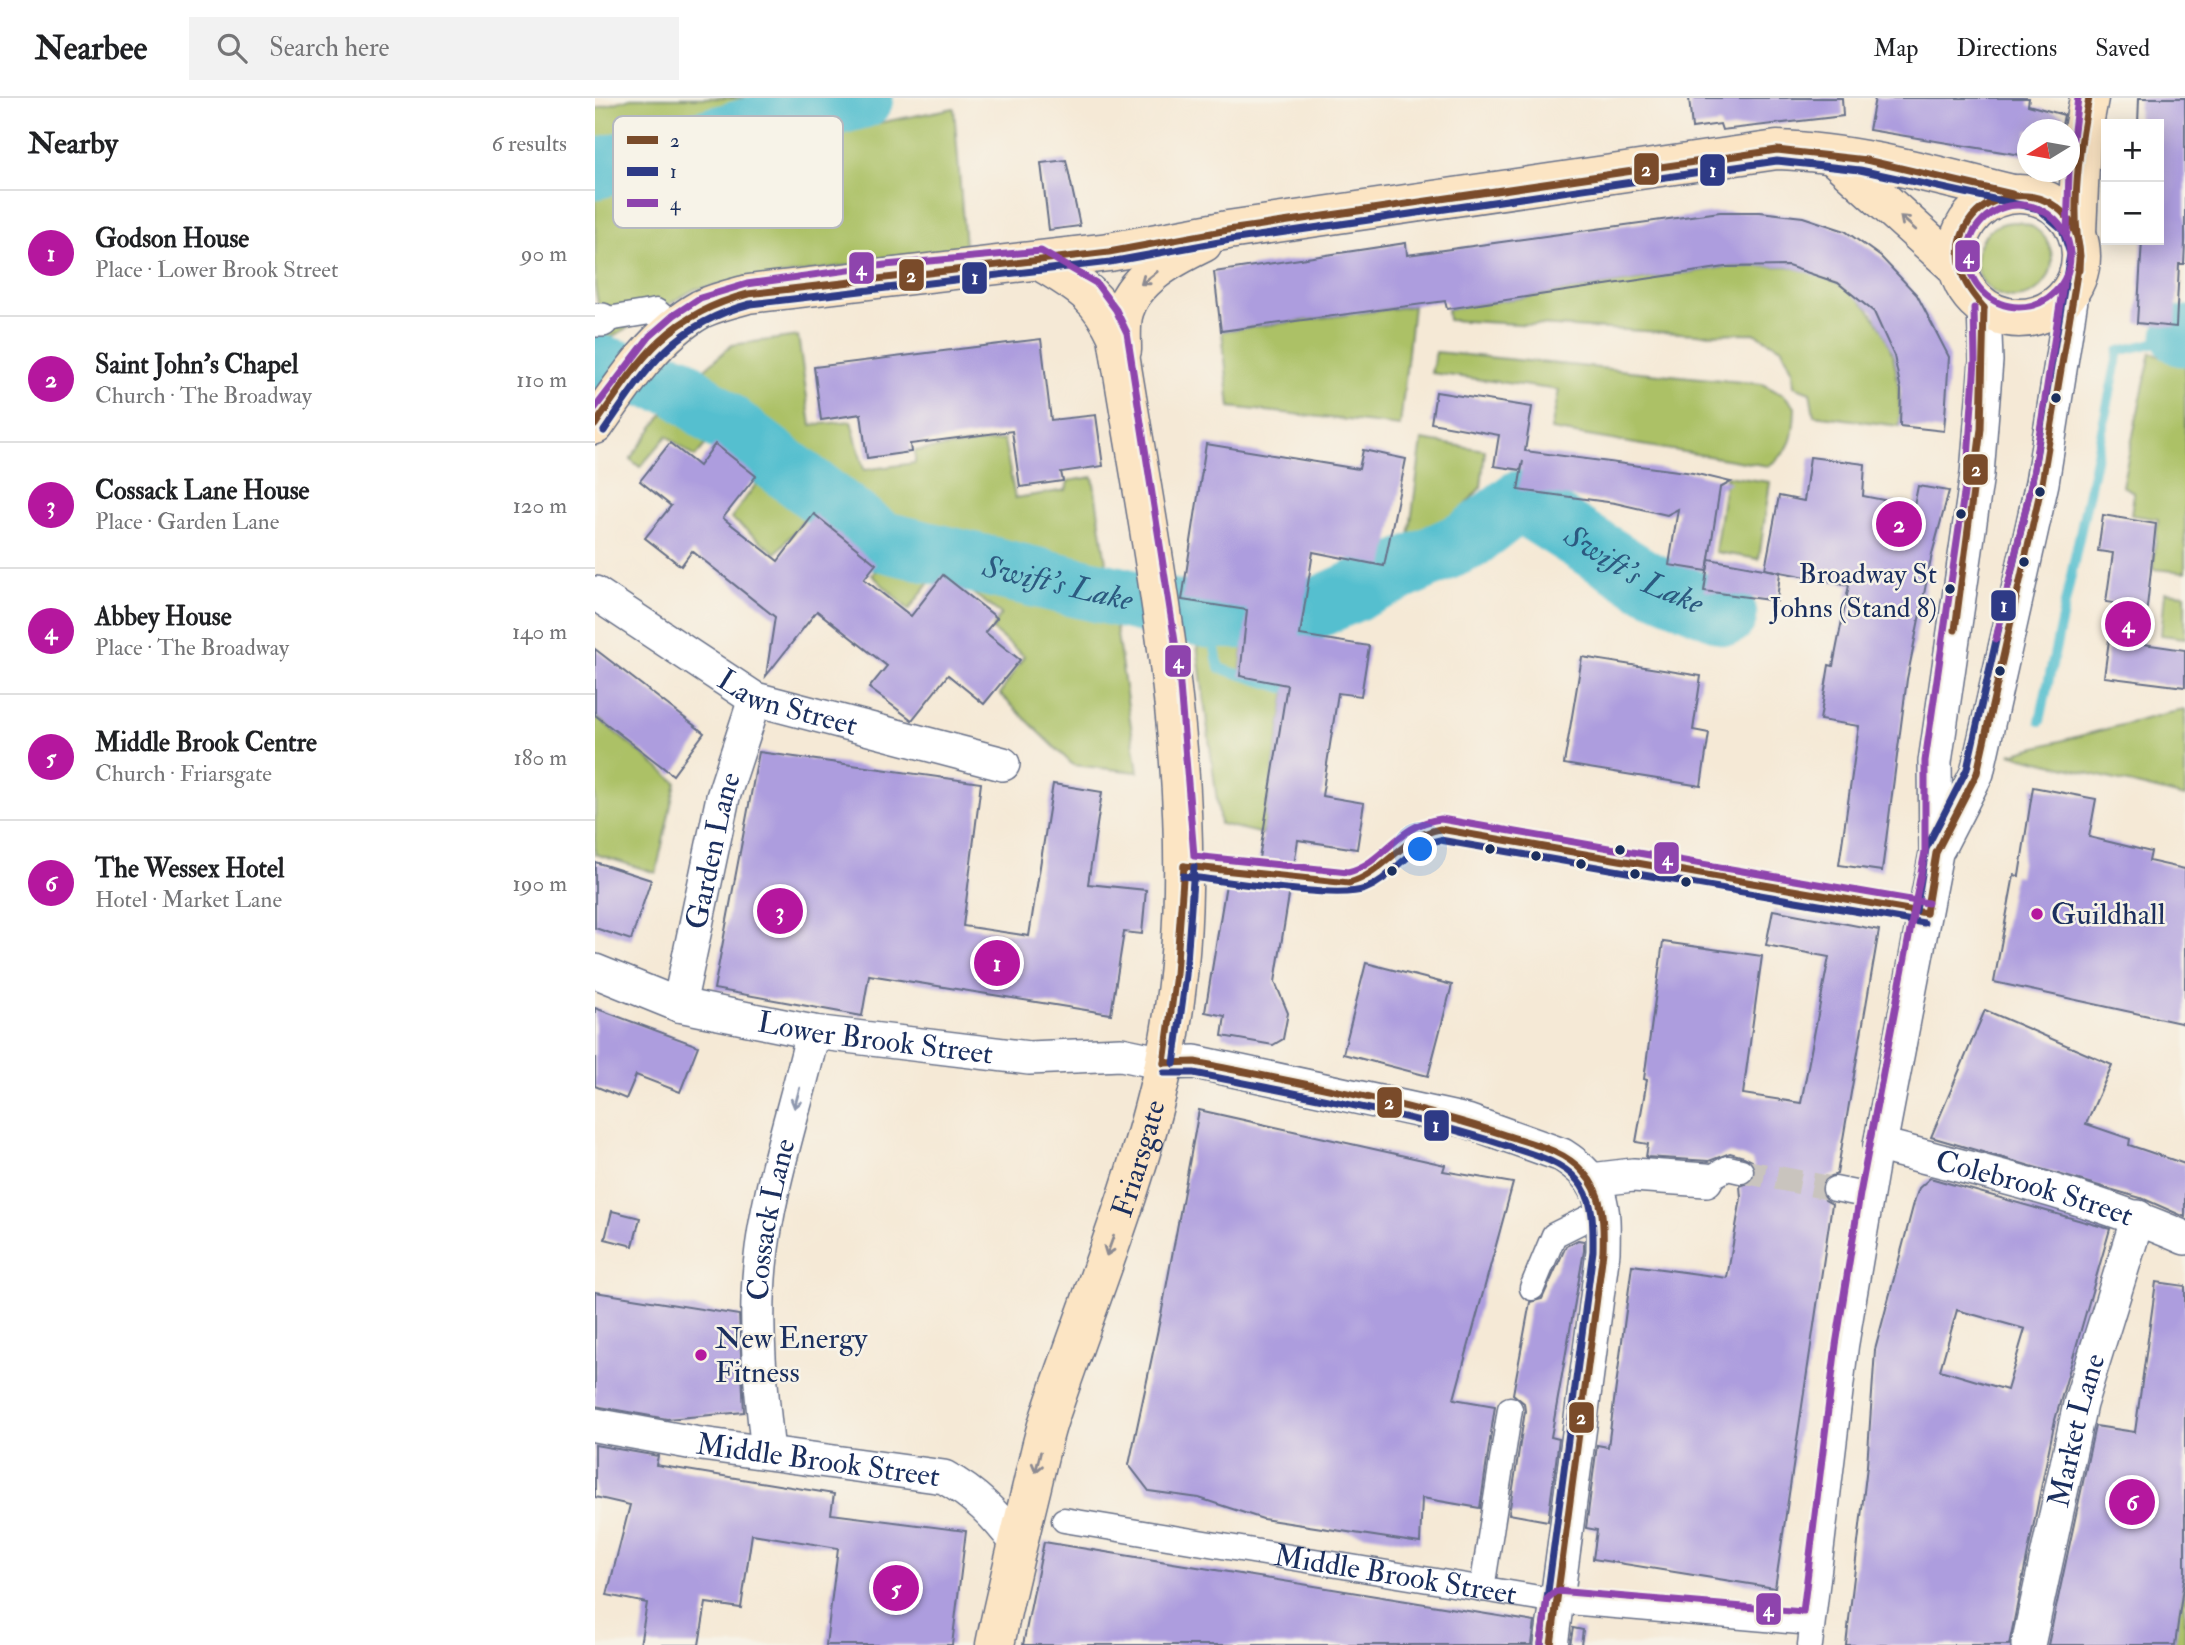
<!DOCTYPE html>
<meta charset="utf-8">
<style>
body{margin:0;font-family:"IM FELL Double Pica",serif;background:#f2f2f2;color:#202124}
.controls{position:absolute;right:21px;top:21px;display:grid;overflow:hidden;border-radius:0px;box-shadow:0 4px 18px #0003}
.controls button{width:63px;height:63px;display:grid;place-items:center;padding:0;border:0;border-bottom:2px solid #e0e0e0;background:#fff;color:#202124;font:35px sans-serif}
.compass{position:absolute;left:1422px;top:21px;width:63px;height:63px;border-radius:50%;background:#fff;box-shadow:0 4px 18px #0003;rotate:259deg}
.you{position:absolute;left:826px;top:752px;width:24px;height:24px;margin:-18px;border:5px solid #fff;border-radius:50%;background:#1a73e8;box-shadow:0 0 0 10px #1a73e833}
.badge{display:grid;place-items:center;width:46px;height:46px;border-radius:50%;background:#b5179e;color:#fff;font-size:23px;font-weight:700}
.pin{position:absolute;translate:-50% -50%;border:4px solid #fff;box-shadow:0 2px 7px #0006}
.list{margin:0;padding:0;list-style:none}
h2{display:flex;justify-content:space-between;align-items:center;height:91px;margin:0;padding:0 28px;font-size:30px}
h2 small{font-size:23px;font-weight:400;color:#757577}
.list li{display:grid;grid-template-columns:46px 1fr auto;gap:21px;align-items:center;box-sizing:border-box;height:126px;padding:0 28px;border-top:2px solid #e0e0e0}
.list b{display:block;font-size:26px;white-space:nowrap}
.list p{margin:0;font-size:23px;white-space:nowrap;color:#757577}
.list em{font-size:23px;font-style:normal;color:#757577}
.icon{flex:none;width:38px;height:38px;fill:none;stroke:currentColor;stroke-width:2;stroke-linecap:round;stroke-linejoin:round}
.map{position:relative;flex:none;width:1590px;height:1547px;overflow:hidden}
header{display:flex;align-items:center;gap:42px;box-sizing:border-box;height:98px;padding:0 35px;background:#fff;border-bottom:2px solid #e0e0e0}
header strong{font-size:33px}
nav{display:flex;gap:38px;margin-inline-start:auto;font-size:24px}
.search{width:490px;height:63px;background:#f2f2f2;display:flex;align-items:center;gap:18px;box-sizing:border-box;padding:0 24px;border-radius:0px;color:#757577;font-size:26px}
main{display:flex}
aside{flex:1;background:#fff}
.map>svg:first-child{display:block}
.green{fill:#acc166;stroke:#647862;stroke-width:2}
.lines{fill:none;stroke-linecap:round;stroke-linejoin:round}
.stream{stroke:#54bfcf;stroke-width:10}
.river{stroke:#54bfcf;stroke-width:61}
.building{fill:#ad9dde;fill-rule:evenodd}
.pedestrian-tunnel{stroke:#c9c4be;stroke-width:24;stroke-dasharray:24 12;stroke-linecap:butt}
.pedestrian-casing{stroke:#677088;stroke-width:27}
.minor-casing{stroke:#677088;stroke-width:36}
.secondary-casing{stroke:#677088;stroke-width:41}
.pedestrian{stroke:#fff;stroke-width:24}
.minor{stroke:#fff;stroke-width:33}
.secondary{stroke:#fce5c4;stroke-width:38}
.bus-1-casing{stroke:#f7f3e8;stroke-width:12}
.bus-2-casing{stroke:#f7f3e8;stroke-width:12}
.bus-3-casing{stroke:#f7f3e8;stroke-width:12}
.bus-1{stroke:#7a4b2a;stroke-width:7}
.bus-2{stroke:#2e3a86;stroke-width:7}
.bus-3{stroke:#8e44ad;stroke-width:7}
.oneway{stroke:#8c8a91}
.oneway2{stroke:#8d97ae}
.bus-dot{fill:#1b2f5e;stroke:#f7f3e8;stroke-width:2.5}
.poi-dot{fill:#b5179e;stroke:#f7f3e8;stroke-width:2.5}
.labels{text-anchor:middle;stroke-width:5;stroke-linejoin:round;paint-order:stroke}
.bus-label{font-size:28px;fill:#1b2f5e;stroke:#f7f3e8;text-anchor:end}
.street-label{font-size:30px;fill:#1b2f5e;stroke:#f7f3e8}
.poi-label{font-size:30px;fill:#1b2f5e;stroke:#f7f3e8;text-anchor:start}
.water-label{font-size:32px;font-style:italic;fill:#2c5a80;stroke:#f7f3e8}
.key{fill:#f7f3e8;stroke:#b5b8bf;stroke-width:2}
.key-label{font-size:19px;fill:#1b2f5e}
.line-badge{stroke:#f7f3e8;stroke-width:2.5}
.badge-label{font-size:19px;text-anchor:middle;font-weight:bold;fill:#fff}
</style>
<header>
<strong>Nearbee</strong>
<div class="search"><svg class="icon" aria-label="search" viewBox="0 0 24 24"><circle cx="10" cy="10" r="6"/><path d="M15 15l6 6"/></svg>Search here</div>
<nav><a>Map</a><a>Directions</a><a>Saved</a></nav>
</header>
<main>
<aside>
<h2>Nearby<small>6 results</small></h2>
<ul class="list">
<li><span class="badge">1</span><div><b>Godson House</b><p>Place · Lower Brook Street</p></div><em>90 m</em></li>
<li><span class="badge">2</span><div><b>Saint John's Chapel</b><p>Church · The Broadway</p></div><em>110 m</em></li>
<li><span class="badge">3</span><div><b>Cossack Lane House</b><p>Place · Garden Lane</p></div><em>120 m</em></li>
<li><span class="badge">4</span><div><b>Abbey House</b><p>Place · The Broadway</p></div><em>140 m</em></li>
<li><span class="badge">5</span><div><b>Middle Brook Centre</b><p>Church · Friarsgate</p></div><em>180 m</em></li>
<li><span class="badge">6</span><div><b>The Wessex Hotel</b><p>Hotel · Market Lane</p></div><em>190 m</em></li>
</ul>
</aside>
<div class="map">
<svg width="1590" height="1547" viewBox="0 0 1590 1547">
<rect width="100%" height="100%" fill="#f7f3e8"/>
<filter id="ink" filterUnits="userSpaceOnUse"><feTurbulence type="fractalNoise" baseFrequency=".0143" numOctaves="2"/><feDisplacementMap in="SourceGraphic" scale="14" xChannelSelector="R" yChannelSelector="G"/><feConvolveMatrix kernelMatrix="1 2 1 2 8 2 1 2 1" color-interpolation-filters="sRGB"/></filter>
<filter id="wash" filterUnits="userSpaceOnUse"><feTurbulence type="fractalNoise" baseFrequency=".00686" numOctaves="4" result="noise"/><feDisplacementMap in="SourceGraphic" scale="28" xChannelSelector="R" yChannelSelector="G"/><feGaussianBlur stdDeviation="1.57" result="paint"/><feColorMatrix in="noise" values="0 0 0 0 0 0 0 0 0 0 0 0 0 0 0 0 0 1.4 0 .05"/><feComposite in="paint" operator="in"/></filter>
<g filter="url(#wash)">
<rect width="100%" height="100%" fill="#f5e9d6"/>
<g class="green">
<path d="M36,0H200L0,57V11Z"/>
<path d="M359,10L370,149L100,191L10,243L0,189V81Z"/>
<circle cx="1419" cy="162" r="38"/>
<path d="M1193,168C1209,173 1229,177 1244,186C1296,217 1306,272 1305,328L1219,317L1215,294L1199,288L1198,273L1187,250L1159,235L1102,236L853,222L852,211L1130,169Z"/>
<path d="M818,208L805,328L635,309L627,233Z"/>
<path d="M203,238L216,327L256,323L269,372L320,365V353L409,342L420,400L471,392L473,383L498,379L543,674L478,667L405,596L429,558L397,532L406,516L344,471L314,512L277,477L287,464L216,414L181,455L136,420L164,382L118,338L100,359L72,338L45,369L35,361L84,294L137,247Z"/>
<path d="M841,254L1167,286L1189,297L1200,309C1199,337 1198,353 1173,368L956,332L964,292L836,275Z"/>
<path d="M1556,254L1590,267V474L1558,471L1563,421L1536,417L1539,394L1527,388Z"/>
<path d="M827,342L890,352L886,389L853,426L813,446Z"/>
<path d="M1131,378L1175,384L1164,461L1120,454Z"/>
<path d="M1570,494L1590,496V540L1566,537Z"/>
<path d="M599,523L651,526L645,578L692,587L668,736L625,726Z"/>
<path d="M1590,612V699L1415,656L1569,616Z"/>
<path d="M0,618L81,684L61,775L0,756Z"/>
<path d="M1590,1469V1547H1579Z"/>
</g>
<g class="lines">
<g class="stream">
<path d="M614,520L624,570L688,590"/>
<path d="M1445,623L1524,253L1588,238"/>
</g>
<g class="river">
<path d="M0,71L268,0"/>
<path d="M1588,238H1590"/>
<path id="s1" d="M0,266L81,287L286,443L614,520L695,522L873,442L924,403L1049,482L1132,517"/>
</g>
</g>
<g id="blocks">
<g class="building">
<path d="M1094,0H1247L1248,18L1127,32L1125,26L1097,30Z"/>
<path d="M1280,0H1434L1433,7L1469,17L1466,32H1432V58L1274,32Z"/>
<path d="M1544,0H1590V145L1589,166H1584L1581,229L1542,225L1547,142H1564V26H1543Z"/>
<path d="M471,62L485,128L454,132L446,65Z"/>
<path d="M1125,114H1165L1208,119L1250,133L1286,159L1322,197L1354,259L1349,333L1305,328L1306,292L1299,258L1279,214L1243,185L1193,168L1130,169L852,211L850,203L626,233L619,174L811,145L812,157Z"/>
<path d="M446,241L456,322L501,317L508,368L466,374L468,383L425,389L417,333L315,346L316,354L272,360L266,316L226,322L219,269Z"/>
<path d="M841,294L937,309L930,353L1098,375L1136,384L1125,390L1112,473L1074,467L1083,411L1072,417L1020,405L923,392L928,363L926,372L899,368L904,337L836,325Z"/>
<path d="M75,345L104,368L120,346L161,378L128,420L183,463L219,416L281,466L269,481L316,518L348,477L402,520L390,534L425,562L389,606L353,577L317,622L274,590L292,568L222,513L171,578L180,519L97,453L86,468L50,440L76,408L45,383Z"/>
<path d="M611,346L764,371L768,352L811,361L789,468L718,454L705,537L774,548L766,598L743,595L727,698L769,705L762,751L703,742L680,884L693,915L688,941L678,947L627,938L630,918L610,914L633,774L661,779L692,587L645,578L652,512L587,502Z"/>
<path d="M1215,359L1270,366L1268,398L1319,408L1323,388L1354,393L1337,456L1312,581L1287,773L1244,767L1264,628L1225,622L1234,567L1238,568L1254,487L1170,471L1184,398L1209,403Z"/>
<path d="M1508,417L1561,426L1548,546L1590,552V589L1509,579L1519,505L1511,504L1518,455L1503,453Z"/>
<path d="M1114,461L1185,474L1182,503L1109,493Z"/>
<path d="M0,551L109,635L78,677L0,617Z"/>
<path d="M987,559L1106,578L1098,632L1114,635L1106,688L969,666Z"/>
<path d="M164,654L386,685L368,828L434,838L458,686L507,694L493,786L551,792L547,836L529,834L516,916L274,877L267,918L119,891Z"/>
<path d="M1438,689L1501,701L1494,739L1556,754L1554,763L1590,771V926L1399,884L1419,777L1424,778Z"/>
<path d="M0,764L56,782L36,842L0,830Z"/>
<path d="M1178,812L1284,832L1242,1076L1229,1081L1225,1089L1230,1102L1237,1106L1180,1490L998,1461L1002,1432L991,1430L1002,1347L1013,1349L1037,1167L1132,1180L1146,1100L1145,1088L1156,1084L1161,1076L1157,1063L1149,1059L1135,1055L1114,1063L1051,1059L1053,1046L1041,1044L1052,982L1049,981L1068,844L1167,858L1148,996L1206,1005L1234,859L1171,847Z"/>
<path d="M771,865L857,887L833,978L748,956Z"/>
<path d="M0,910L103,948L85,994L41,977L31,1001L0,988Z"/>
<path d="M1390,912L1517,967L1491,1026L1535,1041L1534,1047L1590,1066V1119L1549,1101L1336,1039Z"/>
<path d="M604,1012L850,1067L848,1073L918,1085L859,1301L900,1308L885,1410L827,1400L825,1445L668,1421L604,1400L554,1393L534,1367L567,1212Z"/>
<path d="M1335,1080L1515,1131L1460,1322L1414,1547H1251L1272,1368L1280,1252L1320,1101L1324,1090ZM1362,1212L1430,1231L1412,1292L1345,1272Z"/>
<path d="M17,1113L45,1120L38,1148L10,1141Z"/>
<path d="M983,1142L989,1143V1153L956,1339L964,1341L953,1423L914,1416L930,1313L929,1305L918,1296L935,1204L947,1201L971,1148Z"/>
<path d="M1561,1184L1590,1188V1475L1580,1547H1453L1500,1328L1540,1334Z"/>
<path d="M0,1194L144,1217L149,1314L72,1321L0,1308Z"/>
<path d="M0,1347L63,1358L61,1367L239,1396L236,1416L371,1433L357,1547H231L243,1450L157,1436L146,1510L111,1505L104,1547H45L52,1505L12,1497L35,1407L0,1399Z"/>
<path d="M449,1444L940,1524L937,1547H428Z"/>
<path d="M978,1530L988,1532L986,1547H975Z"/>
</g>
</g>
</g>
<g filter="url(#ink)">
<use href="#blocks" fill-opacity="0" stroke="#677088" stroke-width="2"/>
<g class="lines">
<path class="pedestrian-tunnel" d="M1146,1073L1240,1091"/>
<defs>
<g id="pedestrian">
<path d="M7,222L61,213L72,222L85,225"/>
<path d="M1111,1082L1133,1070L1146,1073"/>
<path d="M1240,1091L1275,1098"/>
<path d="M937,1190L959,1137L1009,1112"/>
<path id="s2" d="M469,1422L962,1503L1217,1525"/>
<path d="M887,1491L915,1311"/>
<path d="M1215,1547L1251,1248L1285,1047"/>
</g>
<g id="minor">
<path id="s3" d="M1389,210L1391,263L1382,376L1340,664L1341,755L1285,1047C1387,1074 1493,1097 1590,1140"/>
<path d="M0,222H7"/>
<path id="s4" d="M0,495L160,601L408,666"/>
<path d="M1344,749L1382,675L1447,385L1478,189"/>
<path id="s5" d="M0,873L84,907L218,934L434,960L526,956L569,965L600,964L872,1023L967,1057C1010,1084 1009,1107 1008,1154L956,1547"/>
<path id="s6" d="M84,907L128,699L160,601"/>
<path d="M996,1082L1038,1077L1111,1082"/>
<path id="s7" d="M0,1327L99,1345L349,1379C380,1396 400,1416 421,1444"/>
<path id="s8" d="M173,1354C166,1292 159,1230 165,1168C172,1092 201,1009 218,934"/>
<path id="s9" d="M1433,1547L1485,1306L1543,1119"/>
</g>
<g id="secondary">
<path d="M1241,60L1364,171"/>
<circle cx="1424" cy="158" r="62"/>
<path d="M1482,135L1486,42L1494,0"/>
<path d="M527,252C527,241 526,229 528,218C536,181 577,160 608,145"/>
<path d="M0,327C29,285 61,236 106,211C121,204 138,200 153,196L514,154L633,132L1182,52C1258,54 1344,78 1417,96"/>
<path id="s10" d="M400,1547C410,1496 423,1446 435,1396C442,1368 447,1339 457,1312C496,1197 543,1084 569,966C620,733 558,470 522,238C502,195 484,187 445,163"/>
</g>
</defs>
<use href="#pedestrian" class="pedestrian-casing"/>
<use href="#minor" class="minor-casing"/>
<use href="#secondary" class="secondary-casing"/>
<use href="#pedestrian" class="pedestrian"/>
<use href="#minor" class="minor"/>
<use href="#secondary" class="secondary"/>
<defs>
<g id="bus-1">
<path d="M1484,172C1485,158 1483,148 1482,135C1478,95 1486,39 1494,0"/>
<path d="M0,327C45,261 72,217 153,196L514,154L633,132L1182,52L1271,62L1417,96"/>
<path d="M1360,532L1386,331L1389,210"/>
<path d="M589,768L754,785C790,775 807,738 845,731L1331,815"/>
<path d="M1331,815L1341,755L1382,675L1447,385L1485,158C1480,63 1340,89 1368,178C1371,189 1382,201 1389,210"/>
<path d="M569,965L600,964C703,985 807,1003 907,1036C934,1045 968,1051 988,1074C1009,1096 1009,1125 1008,1154L956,1547"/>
<path d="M569,965L581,876L589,768"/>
</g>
<g id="bus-2">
<path d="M9,333C51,271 79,226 155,206L515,164L635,142L1182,63L1265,72L1444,111L1467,131L1475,156L1437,383L1372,671L1331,751L1321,813"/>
<path d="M588,778C624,782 743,802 770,791C799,780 813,748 845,742L1329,825"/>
<path d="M579,966L591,877L599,769"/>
<path d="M569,975H599C702,996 806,1014 906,1046C931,1055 964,1061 982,1082C1000,1102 998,1128 998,1153L946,1546"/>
</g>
<g id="bus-3">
<path d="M1475,65L1483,0"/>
<circle cx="1424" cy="158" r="51"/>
<path d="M1472,135L1474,74"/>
<path d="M0,310L55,238L79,217L105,200L152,186L290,167L446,153L501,185L521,212L532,235L583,563L599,758L753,774C791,764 802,726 846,721L1333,805"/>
<path d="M1401,541L1437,383L1468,187"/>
<path d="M946,1546L952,1501L961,1493L1208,1514L1241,1247L1265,1096L1330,754V663L1372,375L1380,263L1379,210"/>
</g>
</defs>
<use href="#bus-1" class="bus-1-casing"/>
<use href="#bus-2" class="bus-2-casing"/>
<use href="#bus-3" class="bus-3-casing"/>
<use href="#bus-1" class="bus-1"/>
<use href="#bus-2" class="bus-2"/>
<use href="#bus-3" class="bus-3"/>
</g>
<defs><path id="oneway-shaft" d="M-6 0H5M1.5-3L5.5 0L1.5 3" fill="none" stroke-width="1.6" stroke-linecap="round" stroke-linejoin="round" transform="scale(1.75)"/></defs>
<g class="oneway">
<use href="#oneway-shaft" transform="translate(1313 125) rotate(-138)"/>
<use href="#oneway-shaft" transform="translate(554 180) rotate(142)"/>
<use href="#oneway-shaft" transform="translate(515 1148) rotate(110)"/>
<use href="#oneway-shaft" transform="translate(443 1364) rotate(104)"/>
</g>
<use class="oneway2" href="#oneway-shaft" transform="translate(202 1000) rotate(105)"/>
</g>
<g class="bus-dot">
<circle cx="1461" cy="300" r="6"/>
<circle cx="1445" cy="394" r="6"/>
<circle cx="1366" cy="416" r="6"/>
<circle cx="1429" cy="464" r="6"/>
<circle cx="1355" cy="491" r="6"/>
<circle cx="1405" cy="573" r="6"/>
<circle cx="895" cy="751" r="6"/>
<circle cx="1025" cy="752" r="6"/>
<circle cx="941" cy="758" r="6"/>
<circle cx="986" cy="766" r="6"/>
<circle cx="797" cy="773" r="6"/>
<circle cx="1040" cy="776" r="6"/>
<circle cx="1091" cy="784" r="6"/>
</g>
<g class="poi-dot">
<circle cx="1442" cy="816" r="7"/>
<circle cx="106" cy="1257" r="7"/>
</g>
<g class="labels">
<g class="bus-label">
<text x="1342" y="485">Broadway St<tspan x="1342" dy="34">Johns (Stand 8)</tspan></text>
</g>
<g class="street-label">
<text dy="10" stroke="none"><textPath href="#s4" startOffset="224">Lawn Street</textPath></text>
<text dy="10" stroke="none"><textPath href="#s6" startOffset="158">Garden Lane</textPath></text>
<text dy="10" stroke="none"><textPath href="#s5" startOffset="290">Lower Brook Street</textPath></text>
<text dy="10" stroke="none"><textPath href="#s10" startOffset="508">Friarsgate</textPath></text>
<text dy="10" stroke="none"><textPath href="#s3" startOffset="1006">Colebrook Street</textPath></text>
<text dy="10" stroke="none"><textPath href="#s8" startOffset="234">Cossack Lane</textPath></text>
<text dy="10" stroke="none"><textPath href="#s9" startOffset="220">Market Lane</textPath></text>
<text dy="10" stroke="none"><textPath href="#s7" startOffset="226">Middle Brook Street</textPath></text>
<text dy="10" stroke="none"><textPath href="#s2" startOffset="336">Middle Brook Street</textPath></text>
</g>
<g class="poi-label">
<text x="1456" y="826">Guildhall</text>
<text x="120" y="1250">New Energy<tspan x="120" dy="34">Fitness</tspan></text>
</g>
<g class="water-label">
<text dy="11" stroke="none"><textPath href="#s1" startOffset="1153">Swift's Lake</textPath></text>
<text dy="11" stroke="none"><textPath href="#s1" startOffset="523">Swift's Lake</textPath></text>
</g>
</g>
<rect x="18" y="18" width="230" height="112" rx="10" class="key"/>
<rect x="32" y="38" width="31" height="8" fill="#7a4b2a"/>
<rect x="32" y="69" width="31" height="9" fill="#2e3a86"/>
<rect x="32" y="101" width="31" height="8" fill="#8e44ad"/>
<g class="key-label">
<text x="75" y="49">2</text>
<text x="75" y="80">1</text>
<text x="75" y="112">4</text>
</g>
<g class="line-badge">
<rect x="1038" y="54" width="27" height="34" rx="7" fill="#7a4b2a"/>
<rect x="1104" y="55" width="27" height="34" rx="7" fill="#2e3a86"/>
<rect x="1359" y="141" width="27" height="34" rx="7" fill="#8e44ad"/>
<rect x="253" y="153" width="27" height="34" rx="7" fill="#8e44ad"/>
<rect x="303" y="160" width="27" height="34" rx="7" fill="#7a4b2a"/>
<rect x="366" y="163" width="27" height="34" rx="7" fill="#2e3a86"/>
<rect x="1367" y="355" width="27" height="33" rx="7" fill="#7a4b2a"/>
<rect x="1395" y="491" width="27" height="33" rx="7" fill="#2e3a86"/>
<rect x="569" y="546" width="28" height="34" rx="7" fill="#8e44ad"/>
<rect x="1058" y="743" width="27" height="34" rx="7" fill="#8e44ad"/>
<rect x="781" y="988" width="27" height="33" rx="7" fill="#7a4b2a"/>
<rect x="828" y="1011" width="27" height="33" rx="7" fill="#2e3a86"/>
<rect x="973" y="1303" width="27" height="33" rx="7" fill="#7a4b2a"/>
<rect x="1160" y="1494" width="27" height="34" rx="7" fill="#8e44ad"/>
</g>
<g class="badge-label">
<text x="1051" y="78">2</text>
<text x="1118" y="79">1</text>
<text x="1373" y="165">4</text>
<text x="266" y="177">4</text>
<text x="316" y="184">2</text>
<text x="380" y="186">1</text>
<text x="1381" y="378">2</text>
<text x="1409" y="514">1</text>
<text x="583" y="570">4</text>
<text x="1072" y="767">4</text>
<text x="794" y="1011">2</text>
<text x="841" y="1034">1</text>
<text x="986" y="1326">2</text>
<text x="1173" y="1518">4</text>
</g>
</svg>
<div class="controls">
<button>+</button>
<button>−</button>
</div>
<svg class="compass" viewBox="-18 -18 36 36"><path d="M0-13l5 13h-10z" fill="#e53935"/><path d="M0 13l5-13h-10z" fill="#757577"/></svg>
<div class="you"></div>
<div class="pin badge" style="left:402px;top:865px">1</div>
<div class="pin badge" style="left:1304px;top:426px">2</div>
<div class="pin badge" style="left:185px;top:813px">3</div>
<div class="pin badge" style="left:1533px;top:526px">4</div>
<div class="pin badge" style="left:301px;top:1490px">5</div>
<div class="pin badge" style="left:1537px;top:1404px">6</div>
</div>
</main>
